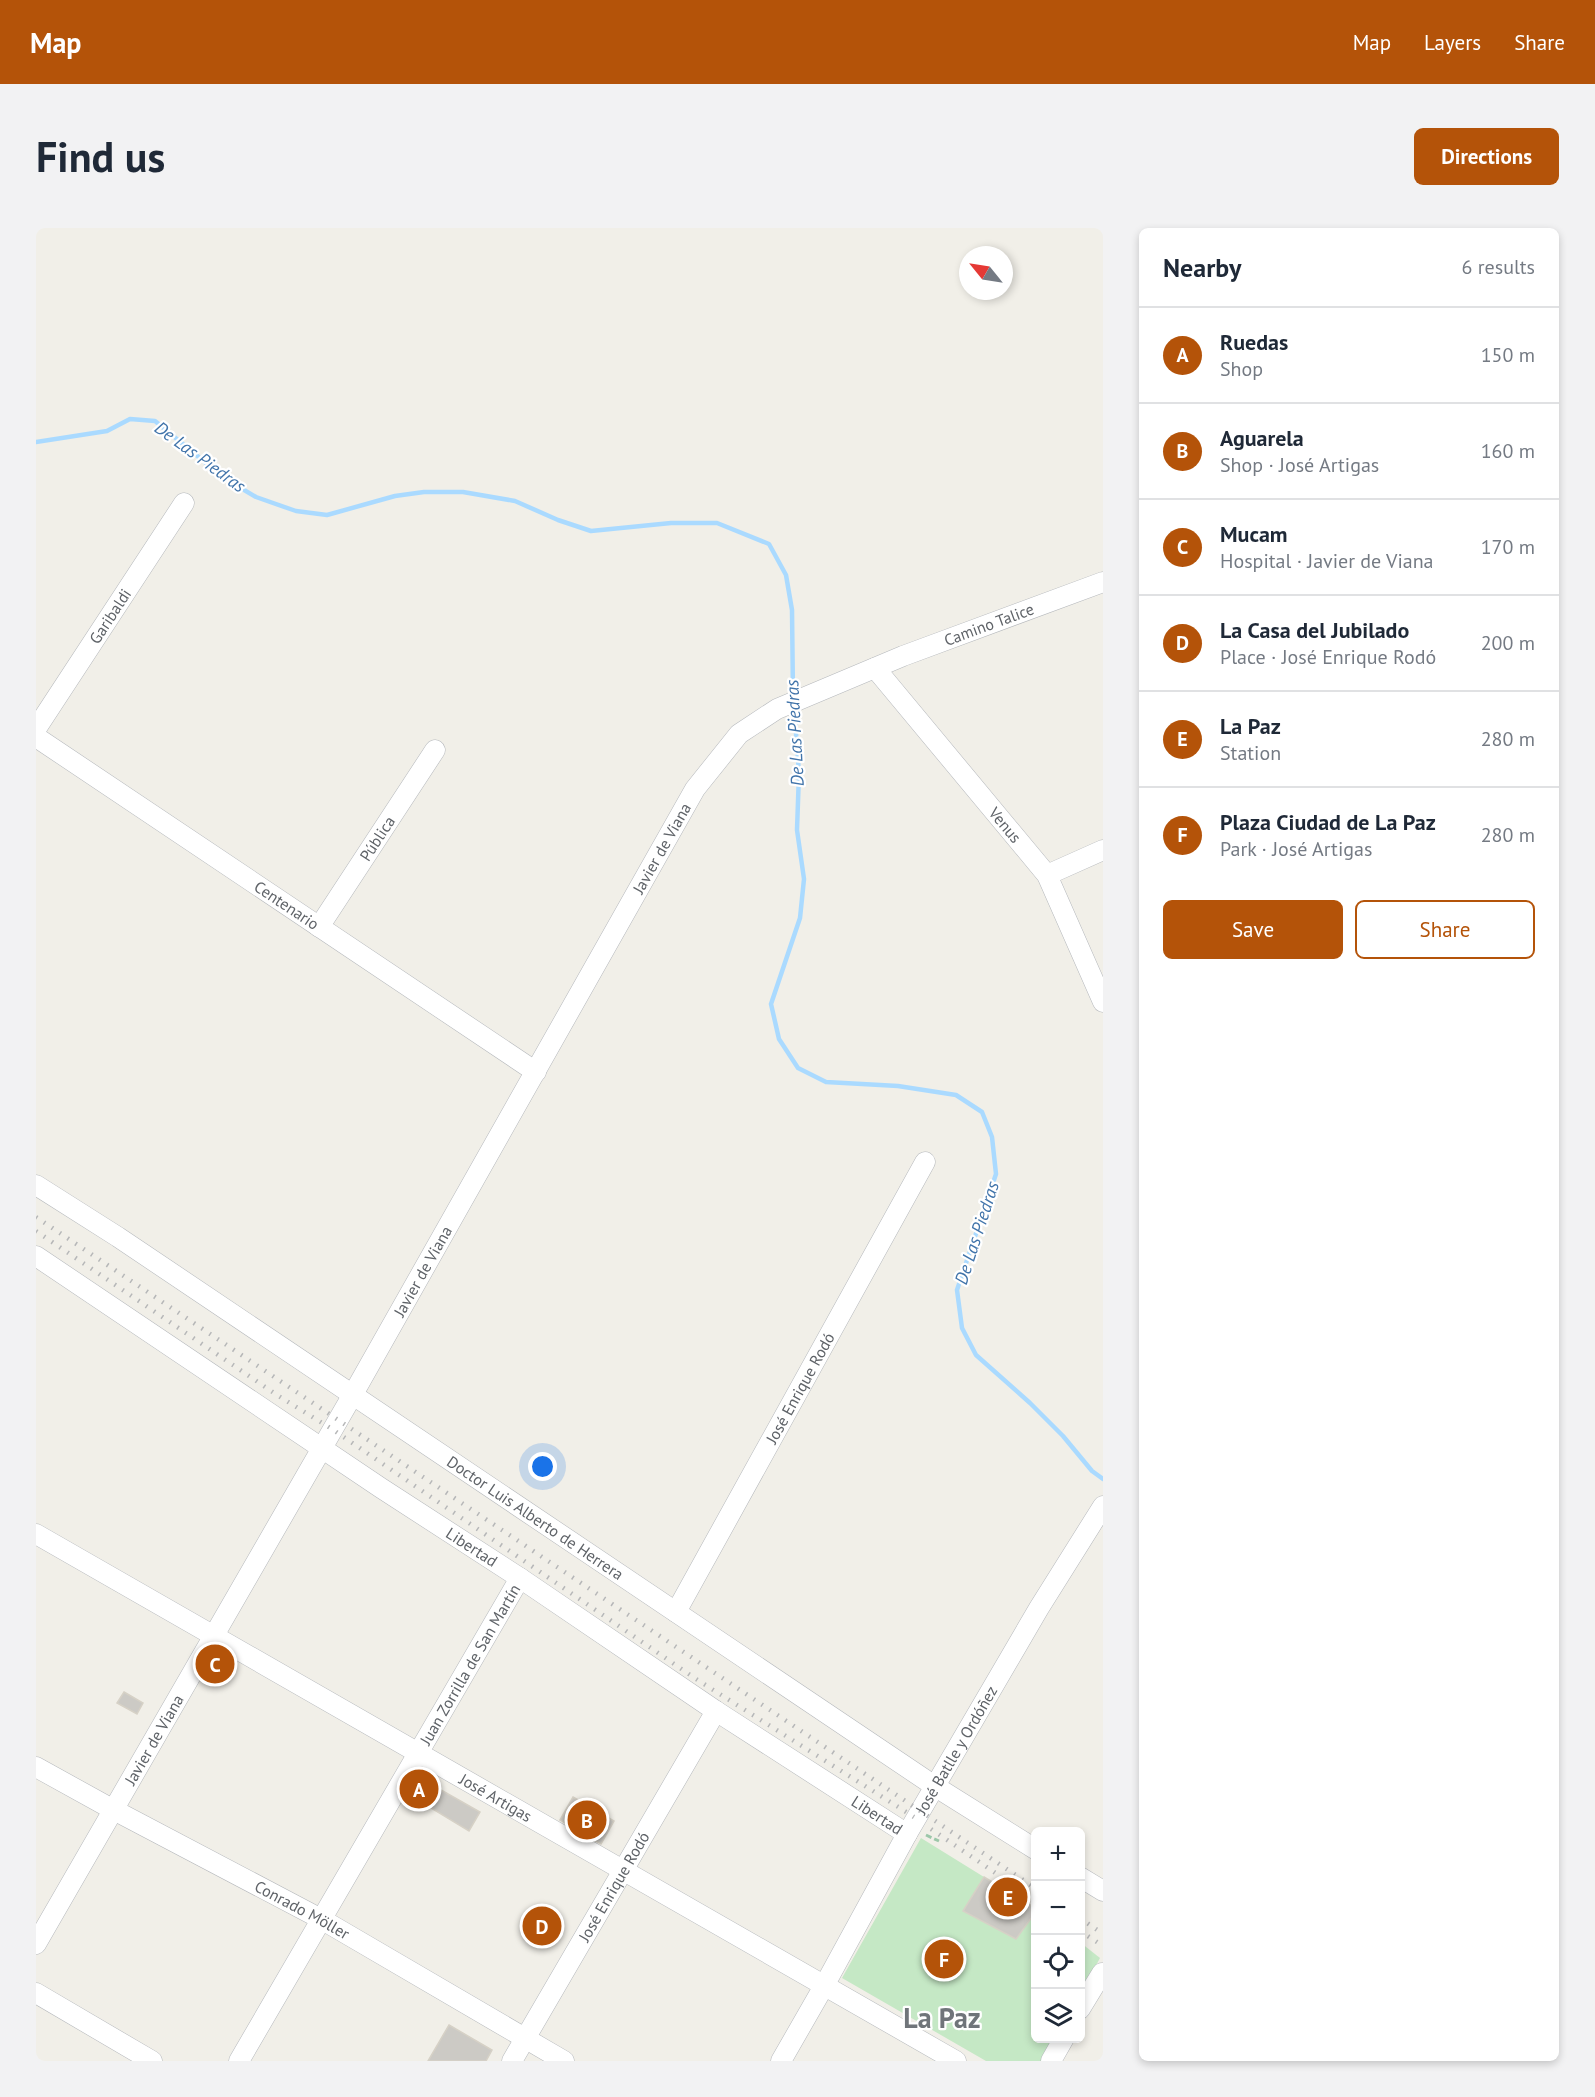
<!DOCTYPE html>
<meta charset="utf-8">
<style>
body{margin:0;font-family:"PT Sans",sans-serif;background:#f2f2f3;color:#1f2937}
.controls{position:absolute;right:18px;bottom:18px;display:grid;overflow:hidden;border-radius:9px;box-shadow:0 3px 9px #0003}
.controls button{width:54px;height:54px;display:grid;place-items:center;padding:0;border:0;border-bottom:2px solid #e0e1e3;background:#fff;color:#1f2937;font:30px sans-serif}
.compass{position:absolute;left:923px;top:18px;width:54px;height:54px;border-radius:50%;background:#fff;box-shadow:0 3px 9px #0003;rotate:300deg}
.you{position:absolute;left:507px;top:1239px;width:21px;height:21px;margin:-15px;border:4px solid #fff;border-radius:50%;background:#1a73e8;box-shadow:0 0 0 9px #1a73e833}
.badge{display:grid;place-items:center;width:39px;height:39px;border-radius:50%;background:#b45309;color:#fff;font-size:20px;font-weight:700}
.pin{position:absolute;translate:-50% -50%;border:3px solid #fff;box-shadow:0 2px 6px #0006}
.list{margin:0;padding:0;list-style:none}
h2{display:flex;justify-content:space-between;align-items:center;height:78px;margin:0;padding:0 24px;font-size:26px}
h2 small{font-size:20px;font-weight:400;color:#747a83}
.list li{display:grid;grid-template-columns:39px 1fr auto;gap:18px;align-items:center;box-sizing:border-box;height:96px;padding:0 24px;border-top:2px solid #e0e1e3}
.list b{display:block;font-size:22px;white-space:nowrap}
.list p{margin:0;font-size:20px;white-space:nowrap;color:#747a83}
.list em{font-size:20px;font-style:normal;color:#747a83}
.actions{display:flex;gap:12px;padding:18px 24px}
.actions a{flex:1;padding:14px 0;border:2px solid #b45309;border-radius:9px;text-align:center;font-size:21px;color:#b45309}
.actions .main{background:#b45309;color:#fff}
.icon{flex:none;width:33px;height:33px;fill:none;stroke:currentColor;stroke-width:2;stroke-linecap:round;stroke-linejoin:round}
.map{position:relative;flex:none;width:1067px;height:1833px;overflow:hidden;border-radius:9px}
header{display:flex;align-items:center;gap:36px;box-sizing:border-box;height:84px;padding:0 30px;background:#b45309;color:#fff}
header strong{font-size:28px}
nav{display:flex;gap:33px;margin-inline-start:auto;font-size:21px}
.intro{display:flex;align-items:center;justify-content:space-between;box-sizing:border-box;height:144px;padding:0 36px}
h1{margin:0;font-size:42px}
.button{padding:15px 27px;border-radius:9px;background:#b45309;color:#fff;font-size:21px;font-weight:700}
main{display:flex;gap:36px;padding:0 36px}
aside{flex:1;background:#fff;border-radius:9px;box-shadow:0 3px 9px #0003}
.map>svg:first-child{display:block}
.green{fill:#c5e8c5}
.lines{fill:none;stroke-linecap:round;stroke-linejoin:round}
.stream{stroke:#aadaff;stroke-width:4.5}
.building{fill:#cccac5;stroke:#d6d1c6;stroke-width:1.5}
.minor-casing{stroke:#b5b8bc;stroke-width:21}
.path{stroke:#9cc7a9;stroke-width:3;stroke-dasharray:6 3;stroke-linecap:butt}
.minor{stroke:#fff;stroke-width:20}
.rail{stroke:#b6b7b8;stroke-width:4.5;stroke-dasharray:1.5 8;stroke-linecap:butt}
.labels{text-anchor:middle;stroke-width:4.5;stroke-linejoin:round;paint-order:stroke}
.street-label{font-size:16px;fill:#5f6368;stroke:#fff}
.water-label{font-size:18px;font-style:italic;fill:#4174aa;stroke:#fff}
.town-label{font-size:28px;font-weight:bold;fill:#70757a;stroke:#fff}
</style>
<header>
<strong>Map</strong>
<nav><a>Map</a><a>Layers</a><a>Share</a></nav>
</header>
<div class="intro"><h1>Find us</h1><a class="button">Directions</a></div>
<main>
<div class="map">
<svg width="1067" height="1833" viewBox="0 0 1067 1833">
<rect width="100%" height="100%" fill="#f1efe8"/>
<g class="green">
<path d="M885,1610L948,1649L927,1683L980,1711L999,1685V1810L1018,1811L1005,1833H950L806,1750Z"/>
<path d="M1045,1715L1064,1730L1045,1765Z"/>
</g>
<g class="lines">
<g class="stream">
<path d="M0,214L71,203L94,191L119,193L188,250L220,269L260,283L291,287L359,268L388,264H427L479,273L522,292L555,303L635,295H681L733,316L750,347L756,382L757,468"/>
<path d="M758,479L763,545L761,602L768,651L764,690L735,776L743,811L762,840L790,854L862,858L920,867L946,884L956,909L960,946L921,1062L926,1100L940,1127L994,1175L1027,1208L1056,1243L1067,1251"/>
</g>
</g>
<g class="building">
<path d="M88,1464L107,1475L101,1486L81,1475Z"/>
<path d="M381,1550H384L444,1584L433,1603L372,1566Z"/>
<path d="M537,1569L578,1593L565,1616L524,1592Z"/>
<path d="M948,1649L999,1680V1685L980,1711L927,1683Z"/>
<path d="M502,1682L523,1694L511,1715L490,1703Z"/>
<path d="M413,1797L456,1822L450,1833H392Z"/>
</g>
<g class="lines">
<defs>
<g id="minor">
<path id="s1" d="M839,440L1011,647L1067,774"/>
<path id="s2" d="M0,501L148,275"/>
<path id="s3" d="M0,509L500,844"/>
<path d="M1011,647L1067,622"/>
<path id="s4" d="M283,699L399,522"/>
<path id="s5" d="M0,957L82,1009L900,1559L999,1621"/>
<path id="s6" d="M0,1028L345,1260L484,1350L680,1483L871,1606"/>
<path id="s7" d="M0,1306L920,1833"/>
<path id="s8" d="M640,1384L889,934"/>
<path id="s9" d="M0,1539L76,1581L285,1691L528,1833"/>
<path d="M1044,1649L1067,1663"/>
<path id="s10" d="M0,1716L316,1168L659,561L703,506L741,481L867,428L1067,354"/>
<path d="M0,1765L116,1833"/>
<path d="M1044,1781L1066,1745L1067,1746"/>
<path id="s11" d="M203,1833L484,1350"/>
<path id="s12" d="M476,1833L680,1483"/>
<path id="s13" d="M745,1833L788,1758L871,1606L1003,1380L1067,1278"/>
<path d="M1015,1833L1028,1810"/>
</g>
</defs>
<use href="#minor" class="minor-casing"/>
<path class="path" d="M890,1607L903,1613"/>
<use href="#minor" class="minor"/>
<g class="rail">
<path d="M0,989L999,1660"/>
<path d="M0,1003L241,1167L296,1201L660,1451L878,1589"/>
<path d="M895,1601L999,1672"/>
<path d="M1044,1690L1067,1706"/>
<path d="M1044,1703L1067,1718"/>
</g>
</g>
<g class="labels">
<g class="street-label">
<text dy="6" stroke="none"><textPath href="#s2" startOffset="135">Garibaldi</textPath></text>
<text dy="6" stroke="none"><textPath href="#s10" startOffset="1674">Camino Talice</textPath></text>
<text dy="6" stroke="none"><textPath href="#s1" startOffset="204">Venus</textPath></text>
<text dy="6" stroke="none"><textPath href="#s4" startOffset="106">Pública</textPath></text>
<text dy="6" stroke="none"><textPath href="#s10" startOffset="1262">Javier de Viana</textPath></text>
<text dy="6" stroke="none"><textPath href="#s3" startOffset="302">Centenario</textPath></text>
<text dy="6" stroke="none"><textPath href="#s10" startOffset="776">Javier de Viana</textPath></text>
<text dy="6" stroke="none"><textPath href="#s8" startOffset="256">José Enrique Rodó</textPath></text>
<text dy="6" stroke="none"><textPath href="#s5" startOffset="600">Doctor Luis Alberto de Herrera</textPath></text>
<text dy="6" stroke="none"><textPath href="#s6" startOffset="524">Libertad</textPath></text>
<text dy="6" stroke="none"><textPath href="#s11" startOffset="459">Juan Zorrilla de San Martín</textPath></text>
<text dy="6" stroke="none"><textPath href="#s10" startOffset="236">Javier de Viana</textPath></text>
<text dy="6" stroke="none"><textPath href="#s13" startOffset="357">José Batlle y Ordóñez</textPath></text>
<text dy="6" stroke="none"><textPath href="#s7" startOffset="530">José Artigas</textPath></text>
<text dy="6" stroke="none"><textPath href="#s6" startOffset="1010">Libertad</textPath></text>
<text dy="6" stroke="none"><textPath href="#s12" startOffset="202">José Enrique Rodó</textPath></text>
<text dy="6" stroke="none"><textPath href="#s9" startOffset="302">Conrado Möller</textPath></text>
</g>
<g class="water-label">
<text transform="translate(164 229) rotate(36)" y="6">De Las Piedras</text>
<text transform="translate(759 505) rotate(-93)" y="6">De Las Piedras</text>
<text transform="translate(941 1005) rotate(-72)" y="6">De Las Piedras</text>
</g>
<g class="town-label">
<text x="906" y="1800">La Paz</text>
</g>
</g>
</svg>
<div class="controls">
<button>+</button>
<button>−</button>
<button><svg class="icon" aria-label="locate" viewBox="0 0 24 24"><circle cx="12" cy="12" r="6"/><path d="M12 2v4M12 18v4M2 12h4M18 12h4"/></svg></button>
<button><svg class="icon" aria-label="layers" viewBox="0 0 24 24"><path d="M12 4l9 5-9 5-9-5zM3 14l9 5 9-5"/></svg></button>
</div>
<svg class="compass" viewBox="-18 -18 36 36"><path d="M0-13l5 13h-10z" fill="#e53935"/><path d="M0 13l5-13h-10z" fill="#747a83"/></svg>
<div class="you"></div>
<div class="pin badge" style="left:383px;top:1561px">A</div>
<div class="pin badge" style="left:551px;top:1592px">B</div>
<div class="pin badge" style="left:179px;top:1436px">C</div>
<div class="pin badge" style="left:506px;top:1698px">D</div>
<div class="pin badge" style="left:972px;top:1669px">E</div>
<div class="pin badge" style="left:908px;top:1731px">F</div>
</div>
<aside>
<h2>Nearby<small>6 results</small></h2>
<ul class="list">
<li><span class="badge">A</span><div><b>Ruedas</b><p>Shop</p></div><em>150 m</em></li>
<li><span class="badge">B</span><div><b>Aguarela</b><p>Shop · José Artigas</p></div><em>160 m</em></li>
<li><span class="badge">C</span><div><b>Mucam</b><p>Hospital · Javier de Viana</p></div><em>170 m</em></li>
<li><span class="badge">D</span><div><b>La Casa del Jubilado</b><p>Place · José Enrique Rodó</p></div><em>200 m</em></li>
<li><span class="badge">E</span><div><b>La Paz</b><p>Station</p></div><em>280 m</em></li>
<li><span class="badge">F</span><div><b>Plaza Ciudad de La Paz</b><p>Park · José Artigas</p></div><em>280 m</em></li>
</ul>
<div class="actions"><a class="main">Save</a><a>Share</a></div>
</aside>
</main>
